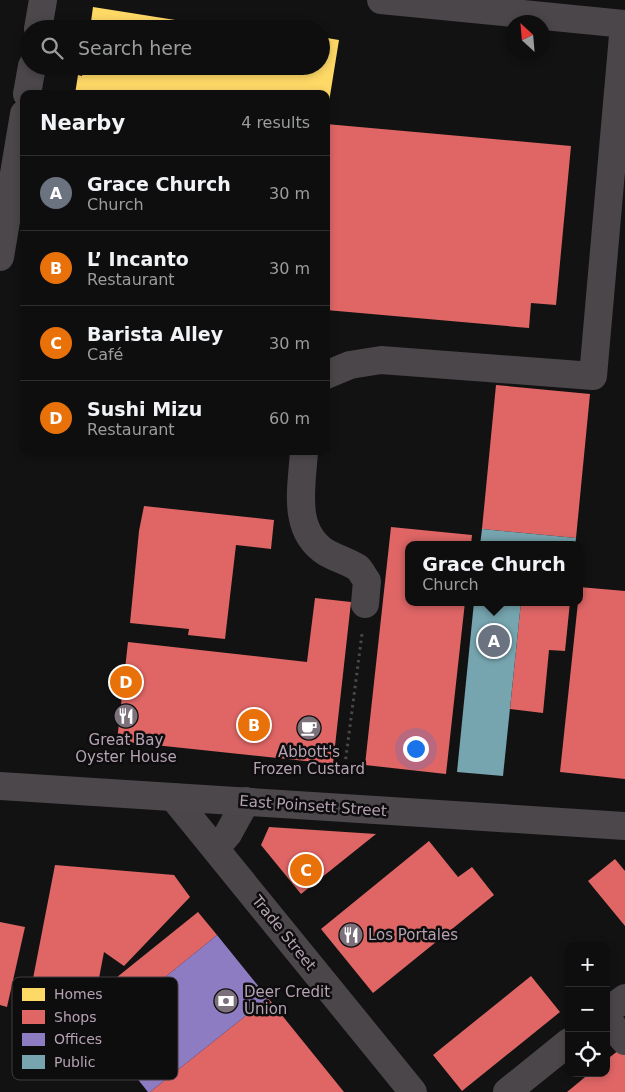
<!DOCTYPE html>
<meta charset="utf-8">
<style>
body{margin:0;font-family:"DejaVu Sans",sans-serif;background:#1c1c1c;color:#f1f3f6}
.controls{position:absolute;right:15px;bottom:15px;display:grid;overflow:hidden;border-radius:10px;box-shadow:0 2px 8px #0003}
.controls button{width:45px;height:45px;display:grid;place-items:center;padding:0;border:0;border-bottom:1px solid #2e2e2e;background:#0e0e0e;color:#f1f3f6;font:25px sans-serif}
.compass{position:absolute;left:505px;top:15px;width:45px;height:45px;border-radius:50%;background:#0e0e0e;box-shadow:0 2px 8px #0003;rotate:334deg}
.you{position:absolute;left:415px;top:748px;width:18px;height:18px;margin:-12px;border:4px solid #fff;border-radius:50%;background:#1a73e8;box-shadow:0 0 0 8px #1a73e833}
.badge{display:grid;place-items:center;width:32px;height:32px;border-radius:50%;background:#ea580c;color:#fff;font-size:16px;font-weight:700}
.pin{position:absolute;translate:-50% -50%;border:2px solid #fff;box-shadow:0 1px 5px #0006}
.popup{position:absolute;left:405px;top:541px;width:178px;height:65px;box-sizing:border-box;display:grid;place-content:center;border-radius:10px;background:#0e0e0e;filter:drop-shadow(0 1px 4px #0005);font-size:16px;white-space:nowrap;color:#9b9c9e}
.popup b{font-size:19px;color:#f1f3f6}
.popup::after{content:'';position:absolute;left:50%;top:100%;margin-left:-10px;border:10px solid transparent;border-top-color:#0e0e0e}
.list{margin:0;padding:0;list-style:none}
h2{display:flex;justify-content:space-between;align-items:center;height:65px;margin:0;padding:0 20px;font-size:21px}
h2 small{font-size:16px;font-weight:400;color:#9b9c9e}
.list li{display:grid;grid-template-columns:32px 1fr auto;gap:15px;align-items:center;box-sizing:border-box;height:75px;padding:0 20px;border-top:1px solid #2e2e2e}
.list b{display:block;font-size:19px;white-space:nowrap}
.list p{margin:0;font-size:16px;white-space:nowrap;color:#9b9c9e}
.list em{font-size:16px;font-style:normal;color:#9b9c9e}
.icon{flex:none;width:28px;height:28px;fill:none;stroke:currentColor;stroke-width:2;stroke-linecap:round;stroke-linejoin:round}
.map{position:relative;flex:none;width:625px;height:1092px;overflow:hidden}
.search{position:absolute;background:#0e0e0e;box-shadow:0 2px 8px #0003;left:20px;top:20px;width:310px;height:55px;display:flex;align-items:center;gap:12px;box-sizing:border-box;padding:0 18px;border-radius:28px;color:#9b9c9e;font-size:19px}
.panel{position:absolute;background:#0e0e0e;box-shadow:0 2px 8px #0003;left:20px;top:90px;width:310px;height:365px;border-radius:10px}
.map>svg:first-child{display:block}
.homes{fill:#ffd966}
.shops{fill:#e06666}
.offices{fill:#8e7cc3}
.public{fill:#76a5af}
.lines{fill:none;stroke-linecap:round;stroke-linejoin:round}
.path{stroke:#4c474a;stroke-width:3;stroke-dasharray:2.5 4;stroke-linecap:butt}
.minor{stroke:#4b4649;stroke-width:28}
.major{stroke:#4b474a;stroke-width:28}
.labels{text-anchor:middle;stroke-width:5;stroke-linejoin:round;paint-order:stroke}
.poi-label{font-size:15px;fill:#b5a2b2;stroke:#0e0d0e}
.street-label{font-size:15px;fill:#b5a2b2;stroke:#0e0d0e}
.key{fill:#0e0d0e;stroke:#403a3f;stroke-width:1}
.key-label{font-size:14px;fill:#b5a2b2}
</style>
<div class="map">
<svg width="625" height="1092" viewBox="0 0 625 1092">
<rect width="100%" height="100%" fill="#131213"/>
<g class="homes">
<path d="M93,7L226,28V29H90Z"/>
<path d="M239,24L265,28V29H238Z"/>
<path d="M321,37L339,40L328,108H326V94H75L78,75L82,76L84,66H321Z"/>
</g>
<g class="shops">
<path d="M326,124L571,146L556,305L531,303L529,328L326,310Z"/>
<path d="M496,385L590,394L576,538L482,529Z"/>
<path d="M144,506L274,520L271,549L236,545L225,639L188,635L189,629L130,623L139,531Z"/>
<path d="M391,527L472,535L471,545H409V602H465L446,774L365,765Z"/>
<path d="M579,587L625,591V779L560,772L578,602H579Z"/>
<path d="M315,598L351,602L333,764L117,741L128,642L307,662Z"/>
<path d="M521,602H570L565,651L549,650L543,713L510,709Z"/>
<path d="M269,827L376,834L301,894L261,845Z"/>
<path d="M429,841L458,877L472,867L494,895L373,993L321,929Z"/>
<path d="M615,859L625,871V926L588,881Z"/>
<path d="M55,865L174,875L190,897L124,966L104,952L96,994L198,912L217,935L99,1031L80,1007L83,1004L30,994Z"/>
<path d="M0,922L25,927L7,1007L0,1005Z"/>
<path d="M531,976L560,1012L462,1091L433,1055Z"/>
<path d="M268,998L344,1092H150Z"/>
<path d="M623,1047L625,1049V1092H567L590,1073H606V1060Z"/>
</g>
<path class="offices" d="M217,935L268,998L150,1092H148L99,1031Z"/>
<g class="public">
<path d="M482,529L576,538L575,545H480Z"/>
<path d="M474,602H521L503,776L457,772Z"/>
</g>
<g class="lines">
<path class="path" d="M344,772L362,634"/>
<g class="minor">
<path d="M381,0L625,24"/>
<path d="M326,375L350,365L381,360L593,376L624,24"/>
<path d="M304,451C302,487 291,531 327,553C336,558 351,563 358,568C361,571 364,577 367,581L365,604"/>
<path d="M173,797L413,1092"/>
<path d="M216,848L228,834L246,801"/>
<path d="M606,1012L625,998"/>
<path d="M606,1018L625,1041"/>
<path d="M507,1092L569,1042"/>
</g>
<g class="major">
<path d="M38,29L43,0"/>
<path d="M27,94L32,66"/>
<path d="M0,257L24,114"/>
<path d="M0,786L625,826"/>
</g>
</g>
<defs>
<symbol id="restaurant-disc" viewBox="-11 -11 22 22"><circle r="9.5" fill="#7c707a" stroke="#0e0d0e"/><path d="M-5-6h1v4h1v-4h1v4h1v-4h1v5L-1.5 .5V6h-2V.5L-5-1ZM5-6V6H3V1.5H1.5Q1.5-4 5-6Z" fill="#fff"/></symbol>
<symbol id="cafe-disc" viewBox="-11 -11 22 22"><circle r="9.5" fill="#7c707a" stroke="#0e0d0e"/><path d="M-5.5-4.5H6V0H3Q3 3.5 0 3.5H-2.5Q-5.5 3.5-5.5 0ZM3-3.2v2h1.7v-2ZM-6 4.5H4V6H-6Z" fill="#fff"/></symbol>
<symbol id="bank-disc" viewBox="-11 -11 22 22"><circle r="9.5" fill="#7c707a" stroke="#0e0d0e"/><path d="M-6-4H6V4H-6ZM0-2.3a2.3 2.3 0 1 0 0 4.6a2.3 2.3 0 1 0 0-4.6Z" fill="#fff"/></symbol>
</defs>
<g fill-rule="evenodd">
<use href="#restaurant-disc" x="112" y="702" width="28" height="28"/>
<use href="#cafe-disc" x="295" y="714" width="28" height="28"/>
<use href="#restaurant-disc" x="337" y="921" width="28" height="28"/>
<use href="#bank-disc" x="212" y="987" width="28" height="28"/>
</g>
<g class="labels">
<g class="poi-label">
<text x="126" y="745">Great Bay<tspan x="126" dy="17">Oyster House</tspan></text>
<text x="309" y="757">Abbott's<tspan x="309" dy="17">Frozen Custard</tspan></text>
<text x="368" y="940" text-anchor="start">Los Portales</text>
<text x="244" y="997" text-anchor="start">Deer Credit<tspan x="244" dy="17">Union</tspan></text>
</g>
<g class="street-label">
<text transform="translate(313 806) rotate(4)" y="5">East Poinsett Street</text>
<text transform="translate(284 933) rotate(51)" y="5">Trade Street</text>
</g>
</g>
<rect x="12" y="977" width="166" height="103" rx="8" class="key"/>
<rect x="22" y="988" width="23" height="13" fill="#ffd966"/>
<rect x="22" y="1010" width="23" height="14" fill="#e06666"/>
<rect x="22" y="1033" width="23" height="13" fill="#8e7cc3"/>
<rect x="22" y="1055" width="23" height="14" fill="#76a5af"/>
<g class="key-label">
<text x="54" y="999">Homes</text>
<text x="54" y="1022">Shops</text>
<text x="54" y="1044">Offices</text>
<text x="54" y="1067">Public</text>
</g>
</svg>
<div class="controls">
<button>+</button>
<button>−</button>
<button><svg class="icon" aria-label="locate" viewBox="0 0 24 24"><circle cx="12" cy="12" r="6"/><path d="M12 2v4M12 18v4M2 12h4M18 12h4"/></svg></button>
</div>
<svg class="compass" viewBox="-18 -18 36 36"><path d="M0-13l5 13h-10z" fill="#e53935"/><path d="M0 13l5-13h-10z" fill="#9b9c9e"/></svg>
<div class="you"></div>
<div class="pin badge" style="left:494px;top:641px;background:#6b7280">A</div>
<div class="popup"><b>Grace Church</b>Church</div>
<div class="pin badge" style="left:254px;top:725px;background:#e8710a">B</div>
<div class="pin badge" style="left:306px;top:870px;background:#e8710a">C</div>
<div class="pin badge" style="left:126px;top:682px;background:#e8710a">D</div>
<div class="search"><svg class="icon" aria-label="search" viewBox="0 0 24 24"><circle cx="10" cy="10" r="6"/><path d="M15 15l6 6"/></svg>Search here</div>
<section class="panel">
<h2>Nearby<small>4 results</small></h2>
<ul class="list">
<li><span class="badge" style="background:#6b7280">A</span><div><b>Grace Church</b><p>Church</p></div><em>30 m</em></li>
<li><span class="badge" style="background:#e8710a">B</span><div><b>L’ Incanto</b><p>Restaurant</p></div><em>30 m</em></li>
<li><span class="badge" style="background:#e8710a">C</span><div><b>Barista Alley</b><p>Café</p></div><em>30 m</em></li>
<li><span class="badge" style="background:#e8710a">D</span><div><b>Sushi Mizu</b><p>Restaurant</p></div><em>60 m</em></li>
</ul>
</section>
</div>
